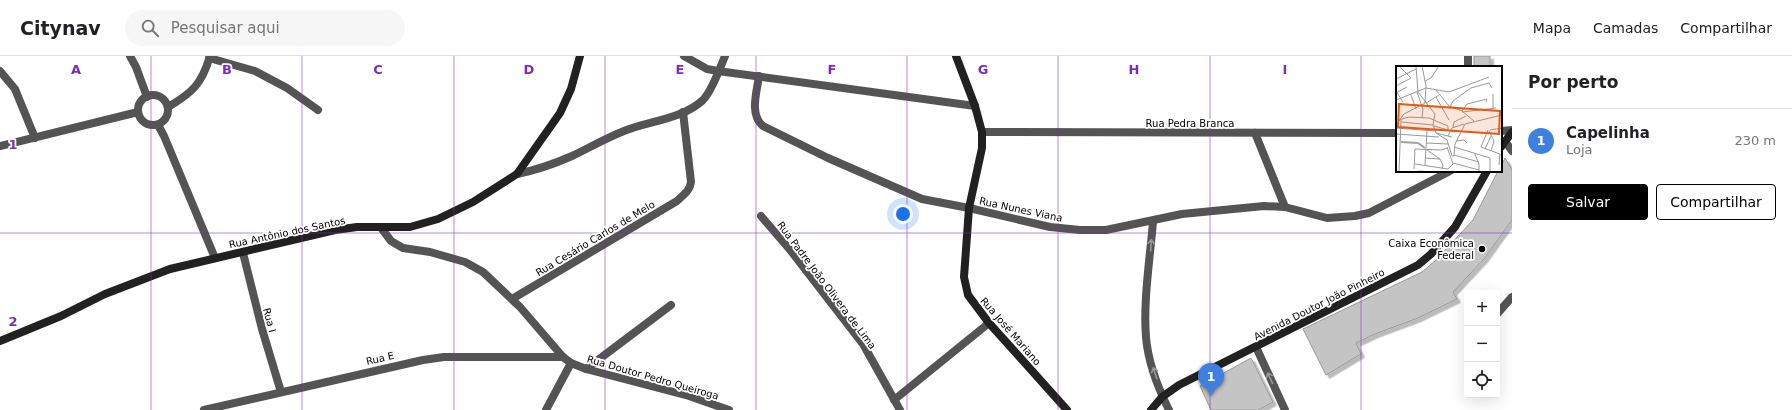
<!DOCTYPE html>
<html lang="pt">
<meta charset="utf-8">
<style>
body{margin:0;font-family:"DejaVu Sans",sans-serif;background:#f6f6f6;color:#202124}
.controls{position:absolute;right:12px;bottom:12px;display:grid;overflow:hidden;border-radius:4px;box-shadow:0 4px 16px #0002}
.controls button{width:36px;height:36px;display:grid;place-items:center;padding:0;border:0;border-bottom:1px solid #e0e0e0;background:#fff;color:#202124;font:20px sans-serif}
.you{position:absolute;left:903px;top:158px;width:14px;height:14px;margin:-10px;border:3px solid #fff;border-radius:50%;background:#1a73e8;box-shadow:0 0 0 6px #1a73e833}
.badge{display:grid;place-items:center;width:26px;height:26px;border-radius:50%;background:#000;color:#fff;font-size:13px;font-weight:700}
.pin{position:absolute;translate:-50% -33px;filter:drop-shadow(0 1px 2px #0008)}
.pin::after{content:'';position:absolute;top:21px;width:14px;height:12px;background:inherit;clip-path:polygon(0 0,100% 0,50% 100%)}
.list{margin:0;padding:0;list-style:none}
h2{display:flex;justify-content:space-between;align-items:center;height:52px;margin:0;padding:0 16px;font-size:17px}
h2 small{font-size:13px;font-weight:400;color:#757577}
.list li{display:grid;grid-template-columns:26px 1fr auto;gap:12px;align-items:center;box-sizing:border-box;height:64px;padding:0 16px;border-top:1px solid #e0e0e0}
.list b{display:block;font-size:15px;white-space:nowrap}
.list p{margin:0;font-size:13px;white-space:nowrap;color:#757577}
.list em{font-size:13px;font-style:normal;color:#757577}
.actions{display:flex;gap:8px;padding:12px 16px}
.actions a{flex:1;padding:9px 0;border:1px solid #000;border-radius:4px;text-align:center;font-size:14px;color:#000}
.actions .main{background:#000;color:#fff}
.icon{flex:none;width:22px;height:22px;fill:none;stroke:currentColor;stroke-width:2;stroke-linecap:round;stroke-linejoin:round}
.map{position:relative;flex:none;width:1512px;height:354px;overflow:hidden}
header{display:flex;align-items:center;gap:24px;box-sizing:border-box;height:56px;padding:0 20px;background:#fff;border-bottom:1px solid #e0e0e0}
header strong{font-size:19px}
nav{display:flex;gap:22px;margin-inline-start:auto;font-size:14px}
.search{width:280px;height:36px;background:#f6f6f6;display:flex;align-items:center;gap:10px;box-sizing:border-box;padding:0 14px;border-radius:22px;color:#757577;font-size:15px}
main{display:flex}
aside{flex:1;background:#fff}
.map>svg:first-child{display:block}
.building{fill:#c4c4c4;stroke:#989898;filter:url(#shadow)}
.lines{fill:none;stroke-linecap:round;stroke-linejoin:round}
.street{stroke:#545454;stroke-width:8}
.secondary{stroke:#212121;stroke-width:8}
.oneway{stroke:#989898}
.grid{fill:none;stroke:#7b2cbf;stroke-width:1;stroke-opacity:0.55}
.poi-dot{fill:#000;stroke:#fff;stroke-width:1.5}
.labels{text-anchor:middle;stroke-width:3.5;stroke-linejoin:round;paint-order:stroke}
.street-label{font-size:10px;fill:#000;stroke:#fff}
.poi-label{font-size:10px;fill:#000;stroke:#fff;text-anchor:end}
.inset-river{fill:none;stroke:#a2a2a2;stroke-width:2}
.inset-road{fill:none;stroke:#999;stroke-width:1}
.view{fill:#e8590c;fill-opacity:0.15;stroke:#e8590c;stroke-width:2}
.inset-edge{fill:none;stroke:#000;stroke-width:2}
.grid-label{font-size:13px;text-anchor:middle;font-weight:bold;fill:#7b2cbf;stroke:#fff;stroke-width:3.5;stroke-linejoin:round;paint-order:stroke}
</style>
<header>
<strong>Citynav</strong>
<div class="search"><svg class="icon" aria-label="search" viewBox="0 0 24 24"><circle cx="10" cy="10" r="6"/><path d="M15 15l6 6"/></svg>Pesquisar aqui</div>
<nav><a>Mapa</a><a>Camadas</a><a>Compartilhar</a></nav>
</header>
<main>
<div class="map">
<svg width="1512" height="354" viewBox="0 0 1512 354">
<defs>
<filter id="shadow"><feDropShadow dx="3.5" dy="3.5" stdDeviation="0" flood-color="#0004"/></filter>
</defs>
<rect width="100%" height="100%" fill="#fff"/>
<g class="building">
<rect x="1474" y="0" width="16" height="11"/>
<path d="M1505,102L1512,114V164L1484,203L1453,236L1457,243L1418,262L1375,278L1356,287L1361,298L1326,319L1303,273L1422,216L1435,205L1473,164L1498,115H1501V110Z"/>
<path d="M1251,302L1273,346L1258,354H1211L1200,330Z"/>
</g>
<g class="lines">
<g class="street">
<path d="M130,0L136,11L147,41"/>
<path d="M684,0L707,13L718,15L975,50"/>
<path d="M209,2L255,15L287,32L318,54"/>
<path d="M1468,11V0"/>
<path d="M0,15L15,33L35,82"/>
<path d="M759,20C757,35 749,59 763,70L828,102L922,143L969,152L1050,171L1080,174H1106L1182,158L1264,150L1285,151L1327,162L1355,160L1369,157L1450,115"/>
<circle cx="153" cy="54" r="15"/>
<path d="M168,51C192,37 202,28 210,0"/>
<path d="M158,69L164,80L215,202"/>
<path d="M1501,75L1512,74"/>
<path d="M982,76L1397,77"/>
<path d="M1255,77L1285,151"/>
<path d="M1505,85L1512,95"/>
<path d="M0,90L138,56"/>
<path d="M517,118C536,114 554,108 572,100C589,92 606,82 624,75C649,65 683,63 703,44C712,35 720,12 725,0"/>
<path d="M761,160L791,195L863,288L900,354"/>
<path d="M1153,166C1150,202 1143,246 1146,281C1148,306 1158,332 1169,354"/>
<path d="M382,173L391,185L403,192L430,196L465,206L483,216L520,251L563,301L571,307L586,313L689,340L729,354"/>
<path d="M243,197L262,273L281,336"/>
<path d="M512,243L677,145C683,139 690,135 691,126L683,56"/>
<path d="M1497,258L1512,241"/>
<path d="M1256,291L1285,354"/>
<path d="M586,313L671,249"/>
<path d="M894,344L989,267"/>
<path d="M204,354L423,304L444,301H563"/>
<path d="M546,354L571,307"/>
</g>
<g class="secondary">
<path d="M956,0L975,50L982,76V92L969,152L964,221L968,239L989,267L1067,354"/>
<path d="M1501,91L1512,76"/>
<path d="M0,285L61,260L105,238L170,213L335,174L357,171H410L438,163L473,146L517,118L560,57L571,33L580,0"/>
<path d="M1151,354L1162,341L1179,329L1418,209L1431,198L1455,171L1487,115"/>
</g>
</g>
<defs><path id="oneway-shaft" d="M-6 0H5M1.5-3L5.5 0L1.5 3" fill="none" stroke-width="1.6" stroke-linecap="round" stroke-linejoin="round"/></defs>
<g class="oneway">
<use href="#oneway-shaft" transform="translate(1151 189) rotate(-86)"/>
<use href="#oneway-shaft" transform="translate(1155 317) rotate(-108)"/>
<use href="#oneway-shaft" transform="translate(1270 322) rotate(-115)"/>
</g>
<path class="grid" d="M151,0V354M302,0V354M454,0V354M605,0V354M756,0V354M907,0V354M1058,0V354M1210,0V354M1361,0V354M0,177H1512"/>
<circle class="poi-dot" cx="1482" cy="193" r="4"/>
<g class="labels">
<g class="street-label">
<text x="1190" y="71">Rua Pedra Branca</text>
<text transform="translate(1021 153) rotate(12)" y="4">Rua Nunes Viana</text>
<text transform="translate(287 176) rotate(-12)" y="4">Rua Antônio dos Santos</text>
<text transform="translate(595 182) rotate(-31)" y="4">Rua Cesário Carlos de Melo</text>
<text transform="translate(827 229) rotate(53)" y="4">Rua Padre João Olivera de Lima</text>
<text transform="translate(1319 248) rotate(-27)" y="4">Avenida Doutor João Pinheiro</text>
<text transform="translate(270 264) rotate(75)" y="4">Rua I</text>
<text transform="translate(1011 275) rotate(49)" y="4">Rua José Mariano</text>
<text transform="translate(380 302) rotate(-13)" y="4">Rua E</text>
<text transform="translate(653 321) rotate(16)" y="4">Rua Doutor Pedro Queiroga</text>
</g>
<g class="poi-label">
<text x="1474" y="191">Caixa Econômica<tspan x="1474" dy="12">Federal</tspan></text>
</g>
</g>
<g transform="translate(1396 10)">
<rect width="106" height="106" fill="#fff"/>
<path class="inset-river" d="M5,76L22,77L29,82"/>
<path class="inset-road" d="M20,0L22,26L39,48L37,59L40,67L51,74L56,90H58L59,78L69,58L106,49M0,13L20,3M29,15L35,12L43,0M0,20L15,12L3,0M30,22L53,26L93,11M40,24L53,40L66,45L78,55M0,25L7,36M21,26L27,43L26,52M0,27L11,21M97,28V43M15,29L20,43M40,31L53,54M0,34L30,22M30,37L43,29M54,41L57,35L75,22L93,17L96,22M66,45L71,38L91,33L90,36M66,46L100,42M3,54L13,51L33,52L52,60V63M5,56L37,59M0,59L8,48L29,37L30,20L26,0M38,60L59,66M57,61L58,56L70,50M0,62L39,65M92,64L85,81L104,88L103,99M94,64L106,62M93,65L98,75L95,85M40,67L56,71M0,68L43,71M52,70L56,62L68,58M60,75L68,74L71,77M30,77L52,78M58,81L94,92V106M89,83L95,70M31,84L44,93L47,99L46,103M79,88L83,98V105M58,89L83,96M29,92L44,93M57,97L83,104M19,98L52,103L57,98L51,81M29,99L31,64M18,103L19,83L46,84L51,82M23,105L37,106M3,106L5,54"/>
<path class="view" d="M3,38L104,45L103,68L2,61Z"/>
<rect width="106" height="106" class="inset-edge"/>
</g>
<g class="grid-label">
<text x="76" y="18">A</text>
<text x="227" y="18">B</text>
<text x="378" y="18">C</text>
<text x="529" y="18">D</text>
<text x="680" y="18">E</text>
<text x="832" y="18">F</text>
<text x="983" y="18">G</text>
<text x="1134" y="18">H</text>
<text x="1285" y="18">I</text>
<text x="13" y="93">1</text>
<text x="13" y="270">2</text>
</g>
</svg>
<div class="controls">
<button>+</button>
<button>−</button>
<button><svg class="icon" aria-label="locate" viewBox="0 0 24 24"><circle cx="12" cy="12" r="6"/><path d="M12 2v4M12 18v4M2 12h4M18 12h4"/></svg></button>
</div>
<div class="you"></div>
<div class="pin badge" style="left:1211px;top:340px;background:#3f7fe0">1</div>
</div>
<aside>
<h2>Por perto<small></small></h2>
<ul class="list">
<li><span class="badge" style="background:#3f7fe0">1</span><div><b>Capelinha</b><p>Loja</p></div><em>230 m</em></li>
</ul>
<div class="actions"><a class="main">Salvar</a><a>Compartilhar</a></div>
</aside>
</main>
